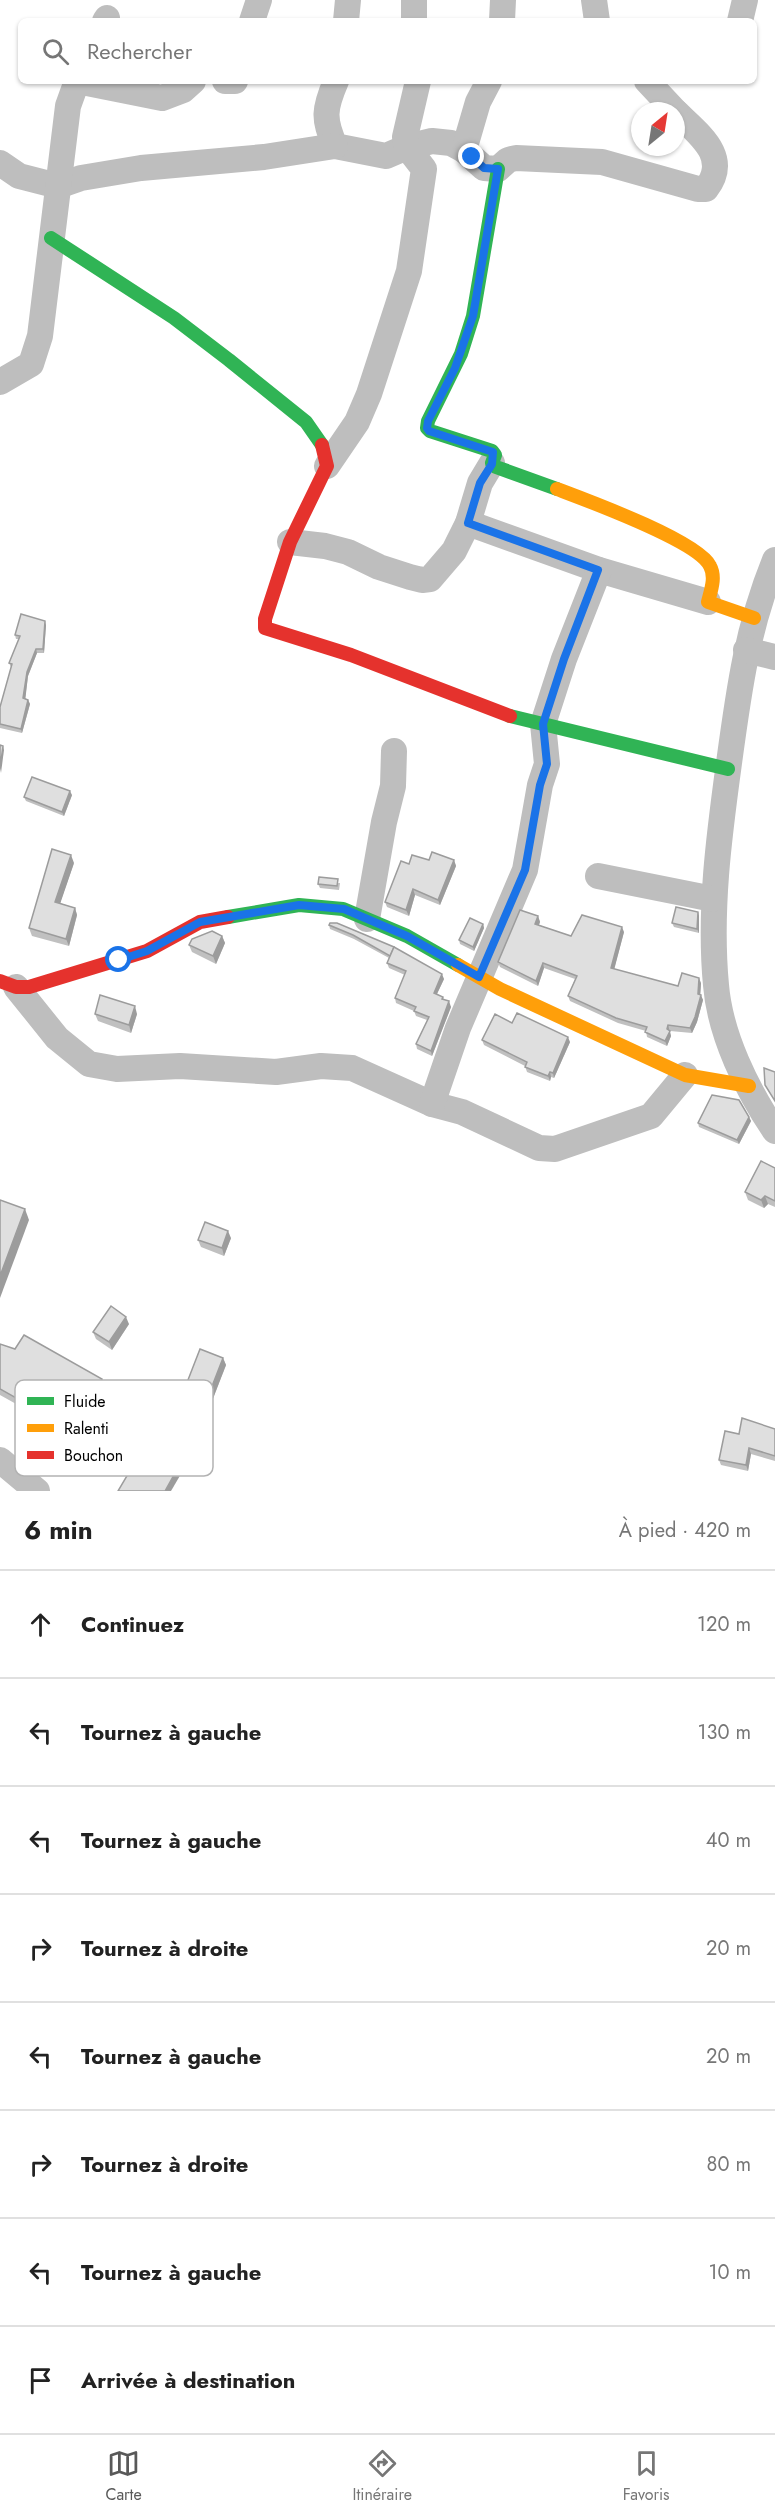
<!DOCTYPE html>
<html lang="fr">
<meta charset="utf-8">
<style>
body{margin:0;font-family:Jost,sans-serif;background:#f2f2f2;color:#222}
.compass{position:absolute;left:631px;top:102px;width:54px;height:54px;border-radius:50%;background:#fff;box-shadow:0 2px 4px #0004;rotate:30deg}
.stop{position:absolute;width:18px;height:18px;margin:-14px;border:4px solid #1a73e8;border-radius:50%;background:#fff}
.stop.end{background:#1a73e8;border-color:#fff;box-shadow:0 2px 6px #0008}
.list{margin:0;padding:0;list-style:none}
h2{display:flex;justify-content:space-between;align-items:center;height:78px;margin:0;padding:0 24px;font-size:26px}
h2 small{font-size:20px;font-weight:400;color:#767676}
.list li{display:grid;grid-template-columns:39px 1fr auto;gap:18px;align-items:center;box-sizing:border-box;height:108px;padding:0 24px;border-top:2px solid #e0e0e0}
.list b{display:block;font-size:22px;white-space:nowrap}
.list em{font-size:20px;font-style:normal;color:#767676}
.icon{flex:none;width:33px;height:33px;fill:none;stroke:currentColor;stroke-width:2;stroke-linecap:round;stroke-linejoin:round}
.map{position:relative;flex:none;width:775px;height:1491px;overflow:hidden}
.search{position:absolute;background:#fff;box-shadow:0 2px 4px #0004;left:18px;right:18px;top:18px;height:66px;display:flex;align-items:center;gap:15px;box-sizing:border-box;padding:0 21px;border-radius:9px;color:#767676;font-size:22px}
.sheet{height:942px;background:#fff}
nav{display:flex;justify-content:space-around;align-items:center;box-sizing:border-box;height:84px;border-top:2px solid #e0e0e0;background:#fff;font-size:16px;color:#767676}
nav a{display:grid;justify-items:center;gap:3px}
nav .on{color:#595959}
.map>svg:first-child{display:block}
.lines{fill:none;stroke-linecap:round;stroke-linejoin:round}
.street{stroke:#bebebe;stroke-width:26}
.fast{stroke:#30b455;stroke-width:14}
.slow{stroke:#ff9f0a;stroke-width:14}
.jam{stroke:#e5322d;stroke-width:14}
.wall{fill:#c0c0c0}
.shaded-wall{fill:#9c9c9c}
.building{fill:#dfdfdf;stroke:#9c9c9c;stroke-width:1.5}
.route{stroke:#1a73e8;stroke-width:8}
.key{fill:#fff;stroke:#b2b2b2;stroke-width:1.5}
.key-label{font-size:16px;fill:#000}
</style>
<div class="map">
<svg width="775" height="1491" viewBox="0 0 775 1491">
<rect width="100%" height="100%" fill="#fff"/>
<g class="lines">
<g class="street">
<path d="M594,0L597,21"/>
<path d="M105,21L107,18"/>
<path d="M252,21L259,0"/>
<path d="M346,21L348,0"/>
<path d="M414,21V0"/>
<path d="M502,21L503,0"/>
<path d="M740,21L745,0"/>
<path d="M225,81H235"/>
<path d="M336,81C324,109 323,119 335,146L386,156L407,147L432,141L451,143L464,150L484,168L498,169L508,160L516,158L602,162L698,189H706C731,156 698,134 676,112"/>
<path d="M647,81L675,111"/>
<path d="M464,150L478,102L489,81"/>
<path d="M0,163L19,176L58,186L81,178L141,168L264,157L335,146"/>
<path d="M0,382L31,364L40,336L68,106L77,81L162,98L183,90L193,81"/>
<path d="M327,466L357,422L369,394L409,271L424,169L407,147L405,137L418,81"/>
<path d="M468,523L599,570L708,602"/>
<path d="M290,542L325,546L348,552L379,567L410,577L422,580L430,579L454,551L468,523L480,483L492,463"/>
<path d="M775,560C747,629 739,689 729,763C719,836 709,911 716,985C720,1035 747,1090 775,1131"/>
<path d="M746,650L775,657"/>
<path d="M598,876L713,899"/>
<path d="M367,919L384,822L393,786L394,751"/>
<path d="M16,987L57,1038L89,1064L117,1069L180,1066L276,1072L321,1066L352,1068L432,1104L462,1112L539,1148L555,1149L651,1116L685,1075"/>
<path d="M432,1104L458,1028L525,870L540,785L547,764L543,724L564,659L599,570"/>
<path d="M0,1460L37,1491"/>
</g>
<g class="fast">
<path d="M498,169L473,316L461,354L428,421L427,428L430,431L492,451L495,455L492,463L496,467L557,489"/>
<path d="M51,238L174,318L229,360L306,422L322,445"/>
<path d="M510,716L728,769"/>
<path d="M228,917L299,905L343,909L407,936L458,965"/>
</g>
<g class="slow">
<path d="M557,489C586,500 698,541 710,566C716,577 711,590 708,602L754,618"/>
<path d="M458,965L500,989L685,1075L749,1086"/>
</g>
<g class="jam">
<path d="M322,445L327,466L290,542L265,619V628L351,655L510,716"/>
<path d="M0,981L16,987H29L147,951L200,922L228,917"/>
</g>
</g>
<g class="wall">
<path d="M46,625L44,653H37L28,676L25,699L28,700L30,704L22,733L0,728V707L11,667L9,663L19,639H16L15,635Z"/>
<path d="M72,795L64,816L26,801L24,797Z"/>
<path d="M429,860H454L456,866L440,905L415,895L409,916L387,907L385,902L409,864Z"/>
<path d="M74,863L60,903L75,908L77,915L69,946L32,936L29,928Z"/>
<path d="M340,883L339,890L320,888L318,884Z"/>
<path d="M698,912L699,916V933L674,927L672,923Z"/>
<path d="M538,916L540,922L539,925L571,936L624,932L614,969L678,986L701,983L700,995L703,1000L697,1022L692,1033L670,1031L671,1036L667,1046L647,1037L646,1031L618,1023L570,1001L568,996L575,979L544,968L538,986L500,967L498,962Z"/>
<path d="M330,923L444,979L437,994L443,997L444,999L451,1007L432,1056L417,1049L416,1044L427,1020L416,1016L414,1011L396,1003L395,998L405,975L389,968L387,963L389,958L354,939L330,929L329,925Z"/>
<path d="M483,924L484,928L474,951L460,944L459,940Z"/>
<path d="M222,936L225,943L216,964L192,952L189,945Z"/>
<path d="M95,1014H137L131,1033L98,1021Z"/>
<path d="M512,1023L570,1042L554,1078L551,1077L550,1081L527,1072L525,1066L484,1045L482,1040Z"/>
<path d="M749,1117L751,1121L739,1144L699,1127L698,1123Z"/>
<path d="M775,1168V1207L768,1204L764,1208L748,1200L745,1192Z"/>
<path d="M231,1238L224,1256L201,1247L198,1240Z"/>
<path d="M129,1324L112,1350L96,1339L93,1332Z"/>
<path d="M0,1344L102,1379L104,1386L96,1403L185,1455L188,1462L131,1468L0,1395Z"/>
<path d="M223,1358L226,1365L200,1432L177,1424L174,1416Z"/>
<path d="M775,1429V1461L751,1454L748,1471L721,1465L719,1460L739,1434Z"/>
</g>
<g class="shaded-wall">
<path d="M45,621L46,625L44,653L43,649Z"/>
<path d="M36,649L37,653L28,676L25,702L23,698L27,672Z"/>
<path d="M28,700L30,704L22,733L21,729Z"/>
<path d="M3,746L4,750L1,773L0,768Z"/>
<path d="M70,791L72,795L64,816L62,812Z"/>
<path d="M71,855L74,863L58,910L55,902Z"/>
<path d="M454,860L456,866L440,905L438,900Z"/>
<path d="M413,889L415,895L409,916L406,910Z"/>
<path d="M75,908L77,915L69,946L66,939Z"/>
<path d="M698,912L699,916V933L697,929Z"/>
<path d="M538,916L540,922L537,929L535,924Z"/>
<path d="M483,924L484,928L474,951L473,947Z"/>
<path d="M622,927L624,932L613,974L611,968Z"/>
<path d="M222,936L225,943L216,964L213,956Z"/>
<path d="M543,963L544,968L538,986L536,981Z"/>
<path d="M442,974L444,979L435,998L434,993Z"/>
<path d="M699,978L701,983L700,999L698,994Z"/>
<path d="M701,995L703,1000L697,1022L692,1033L690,1028Z"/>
<path d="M449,1001L451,1007L432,1056L431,1051Z"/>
<path d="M135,1006L137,1014L131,1033L129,1025Z"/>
<path d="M668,1025L671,1036L667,1046L665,1041Z"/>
<path d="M568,1037L570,1042L554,1078L553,1073Z"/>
<path d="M550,1072L551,1077L550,1081L548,1076Z"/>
<path d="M749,1117L751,1121L739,1144L737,1140Z"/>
<path d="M765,1196L768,1204L764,1208L761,1200Z"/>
<path d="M25,1209L29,1220L0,1298V1276Z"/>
<path d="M228,1231L231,1238L224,1256L222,1248Z"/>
<path d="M126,1317L129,1324L112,1350L109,1342Z"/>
<path d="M223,1358L226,1365L200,1432L197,1425Z"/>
<path d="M102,1379L104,1386L94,1408L91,1400Z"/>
<path d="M749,1448L751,1454L748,1471L746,1465Z"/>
<path d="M185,1455L188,1462L171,1491H165Z"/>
</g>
<g class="building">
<path d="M21,614L45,621L43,649H36L27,672L23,698L28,700L21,729L0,724V707L12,664L9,663L20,636L15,635Z"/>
<path d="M0,745L3,746L0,768Z"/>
<path d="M32,777L70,791L62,812L24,797Z"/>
<path d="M52,849L71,855L55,902L75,908L66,939L29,928Z"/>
<path d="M432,852L454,860L438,900L413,889L406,910L385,902L401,861L409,864L412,855L429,860Z"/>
<path d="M319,877L338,879L337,886L318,884Z"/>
<path d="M676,907L698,912L697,929L672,923Z"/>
<path d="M520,910L538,916L535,924L571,936L582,915L622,927L611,968L678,986L682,973L699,978L698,994L701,995L695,1017L690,1028L668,1025L667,1029L670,1031L665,1041L645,1032L647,1027L616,1018L568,996L577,976L543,963L536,981L498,962Z"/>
<path d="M470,918L483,924L473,947L459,940Z"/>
<path d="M330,923H337L394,947L390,956L353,935L329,925Z"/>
<path d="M212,931L222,936L213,956L189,945L192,939Z"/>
<path d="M394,947L442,974L434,993L443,997L442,999L449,1001L431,1051L416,1044L429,1017L414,1011L416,1007L395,998L406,971L387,963Z"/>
<path d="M100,995L135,1006L129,1025L95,1014Z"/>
<path d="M517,1013L568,1037L553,1073L550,1072L548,1076L525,1067L527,1062L482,1040L495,1014L512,1023Z"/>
<path d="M764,1068L775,1072V1101L765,1085Z"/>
<path d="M712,1095L739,1100L749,1117L737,1140L698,1123Z"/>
<path d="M761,1161L775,1168V1201L765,1196L761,1200L745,1192Z"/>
<path d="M0,1200L25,1209L0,1276Z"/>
<path d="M205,1222L228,1231L222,1248L198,1240Z"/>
<path d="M111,1306L126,1317L109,1342L93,1332Z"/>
<path d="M24,1335L102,1379L91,1400L185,1455L165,1491H118L134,1464L0,1389V1344L15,1349Z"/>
<path d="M200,1349L223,1358L197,1425L174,1416Z"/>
<path d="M742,1418L775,1429V1456L749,1448L746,1465L719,1460L725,1431L739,1434Z"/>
</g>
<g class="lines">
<path class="route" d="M119,960L147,951L200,922L299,905L344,909L407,936L479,977L525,870L540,785L547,764L543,724L564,659L598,570L468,523L480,483L492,464L493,452L429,431L427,428L428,421L455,368L473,316L498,169L484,168L472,157"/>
</g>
<rect x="15" y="1380" width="198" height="96" rx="9" class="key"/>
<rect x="27" y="1397" width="27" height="8" fill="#30b455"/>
<rect x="27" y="1424" width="27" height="8" fill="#ff9f0a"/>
<rect x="27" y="1451" width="27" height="8" fill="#e5322d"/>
<g class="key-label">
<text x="64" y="1407">Fluide</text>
<text x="64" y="1434">Ralenti</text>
<text x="64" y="1461">Bouchon</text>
</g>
</svg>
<svg class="compass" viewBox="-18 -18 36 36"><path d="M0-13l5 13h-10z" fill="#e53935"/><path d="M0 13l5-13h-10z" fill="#767676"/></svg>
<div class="stop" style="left:119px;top:960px"></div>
<div class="stop end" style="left:472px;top:157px"></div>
<div class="search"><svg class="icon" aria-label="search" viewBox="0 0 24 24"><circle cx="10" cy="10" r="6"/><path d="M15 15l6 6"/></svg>Rechercher</div>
</div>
<section class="sheet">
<h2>6 min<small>À pied · 420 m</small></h2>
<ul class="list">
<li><svg class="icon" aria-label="ahead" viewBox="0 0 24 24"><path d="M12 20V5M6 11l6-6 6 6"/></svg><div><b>Continuez</b></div><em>120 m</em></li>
<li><svg class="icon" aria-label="left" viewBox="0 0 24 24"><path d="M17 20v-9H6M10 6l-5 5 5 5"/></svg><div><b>Tournez à gauche</b></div><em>130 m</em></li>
<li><svg class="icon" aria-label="left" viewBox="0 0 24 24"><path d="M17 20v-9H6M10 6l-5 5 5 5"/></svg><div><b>Tournez à gauche</b></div><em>40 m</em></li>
<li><svg class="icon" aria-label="right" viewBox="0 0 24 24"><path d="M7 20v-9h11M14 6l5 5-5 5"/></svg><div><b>Tournez à droite</b></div><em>20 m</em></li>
<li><svg class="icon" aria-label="left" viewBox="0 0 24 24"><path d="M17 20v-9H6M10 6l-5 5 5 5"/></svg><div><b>Tournez à gauche</b></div><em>20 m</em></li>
<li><svg class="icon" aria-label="right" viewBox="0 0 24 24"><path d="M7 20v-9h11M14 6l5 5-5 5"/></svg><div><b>Tournez à droite</b></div><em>80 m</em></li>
<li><svg class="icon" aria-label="left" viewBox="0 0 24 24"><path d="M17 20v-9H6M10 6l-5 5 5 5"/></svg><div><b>Tournez à gauche</b></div><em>10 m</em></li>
<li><svg class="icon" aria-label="arrive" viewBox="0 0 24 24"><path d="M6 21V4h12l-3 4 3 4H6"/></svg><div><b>Arrivée à destination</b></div></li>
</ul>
</section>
<nav>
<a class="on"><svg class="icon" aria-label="map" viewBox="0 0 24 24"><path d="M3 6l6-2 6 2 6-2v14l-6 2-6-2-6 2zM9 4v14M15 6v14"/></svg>Carte</a>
<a><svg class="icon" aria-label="directions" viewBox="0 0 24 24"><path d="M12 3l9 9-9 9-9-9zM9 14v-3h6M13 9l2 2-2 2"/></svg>Itinéraire</a>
<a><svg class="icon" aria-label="saved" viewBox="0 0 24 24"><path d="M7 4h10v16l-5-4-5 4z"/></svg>Favoris</a>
</nav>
